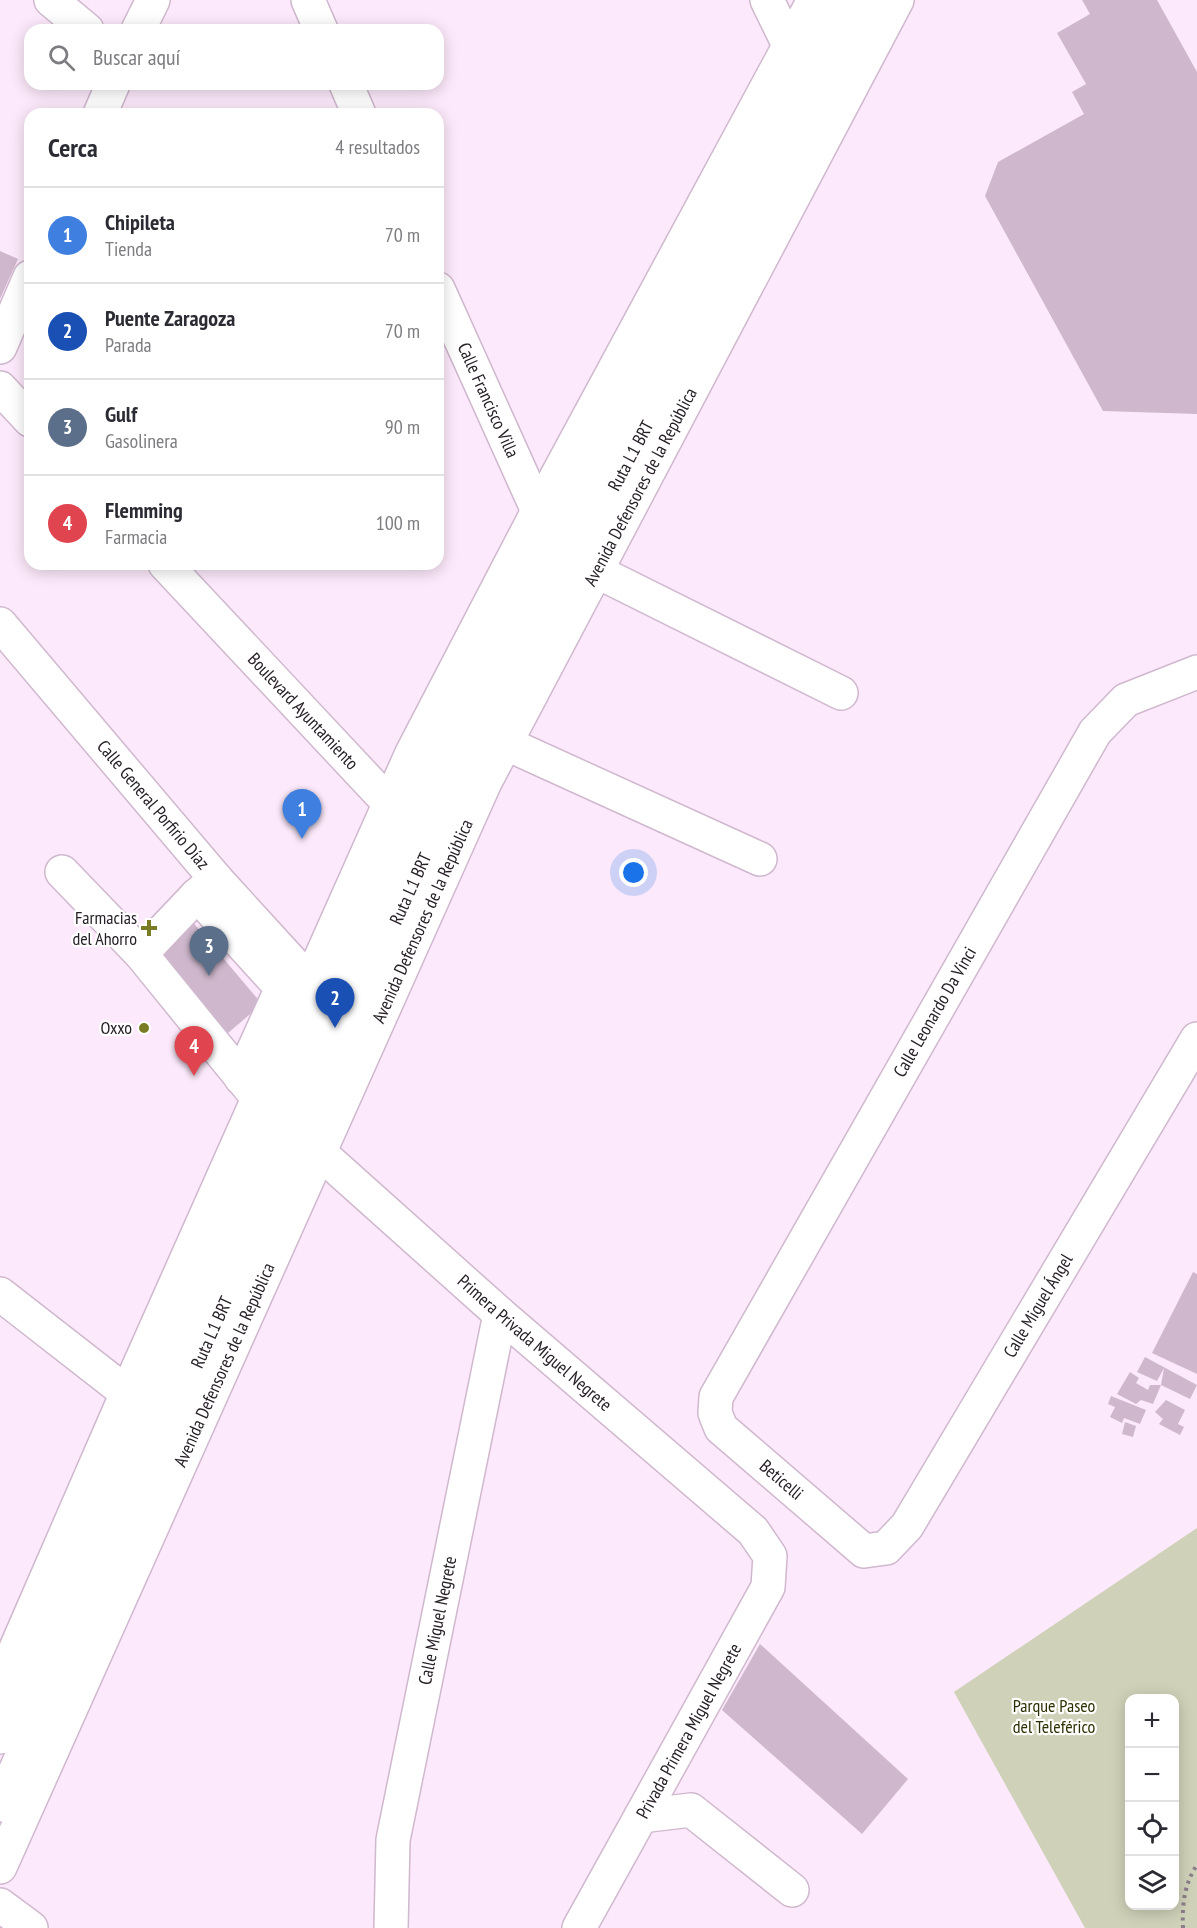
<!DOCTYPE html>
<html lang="es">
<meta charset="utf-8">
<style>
body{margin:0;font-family:"PT Sans Narrow",sans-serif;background:#f7f7f7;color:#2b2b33}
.controls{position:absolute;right:18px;bottom:18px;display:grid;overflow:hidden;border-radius:12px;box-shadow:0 3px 15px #0003}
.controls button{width:54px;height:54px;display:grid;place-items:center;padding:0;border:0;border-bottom:2px solid #e1e1e2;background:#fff;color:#2b2b33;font:30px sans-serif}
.you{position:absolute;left:634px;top:873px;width:21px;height:21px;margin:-15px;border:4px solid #fff;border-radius:50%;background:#1a73e8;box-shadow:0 0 0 9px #1a73e833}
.badge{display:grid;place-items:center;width:39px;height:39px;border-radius:50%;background:#7a7c25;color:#fff;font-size:20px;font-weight:700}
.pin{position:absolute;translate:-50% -50px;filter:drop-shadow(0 2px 3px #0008)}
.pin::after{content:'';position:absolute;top:32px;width:21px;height:18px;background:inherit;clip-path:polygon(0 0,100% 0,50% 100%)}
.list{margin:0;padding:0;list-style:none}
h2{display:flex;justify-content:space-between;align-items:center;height:78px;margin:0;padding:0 24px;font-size:26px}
h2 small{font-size:20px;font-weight:400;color:#7c7c81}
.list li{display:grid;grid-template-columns:39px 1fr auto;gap:18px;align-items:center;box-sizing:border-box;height:96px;padding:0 24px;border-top:2px solid #e1e1e2}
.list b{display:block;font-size:22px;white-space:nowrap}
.list p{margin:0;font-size:20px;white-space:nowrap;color:#7c7c81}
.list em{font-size:20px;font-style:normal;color:#7c7c81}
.icon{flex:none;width:33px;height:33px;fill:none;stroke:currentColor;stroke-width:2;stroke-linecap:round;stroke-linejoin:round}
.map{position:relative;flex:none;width:1197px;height:1928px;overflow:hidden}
.search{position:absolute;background:#fff;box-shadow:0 3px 15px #0003;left:24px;top:24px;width:420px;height:66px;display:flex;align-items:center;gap:15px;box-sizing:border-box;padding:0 21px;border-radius:18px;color:#7c7c81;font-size:22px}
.panel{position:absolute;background:#fff;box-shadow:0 3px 15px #0003;left:24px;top:108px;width:420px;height:462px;border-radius:18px}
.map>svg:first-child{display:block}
.green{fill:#cfd1b8;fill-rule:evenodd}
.building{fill:#cfb8cd}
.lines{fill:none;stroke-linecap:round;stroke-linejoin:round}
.minor-casing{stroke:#d0b8ce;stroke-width:36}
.major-casing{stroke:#d0b8ce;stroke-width:36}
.path{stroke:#8b7e8a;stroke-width:4;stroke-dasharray:3 4.5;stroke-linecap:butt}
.minor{stroke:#fff;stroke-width:33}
.major{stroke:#fff;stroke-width:33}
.poi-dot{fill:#7a7c25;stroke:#fff;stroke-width:2}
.labels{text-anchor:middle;stroke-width:4.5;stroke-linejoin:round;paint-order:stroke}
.street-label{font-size:18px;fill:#282028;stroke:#fff}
.poi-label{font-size:18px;fill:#282028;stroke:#fff;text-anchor:end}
.park-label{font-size:18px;fill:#2e2f02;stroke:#fff}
</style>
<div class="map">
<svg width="1197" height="1928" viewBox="0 0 1197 1928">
<rect width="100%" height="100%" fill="#fce9fb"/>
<path class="green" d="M1197,1528V1928H1085L954,1692ZM1130,1698H1174V1906H1130Z"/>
<g class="building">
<path d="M1082,0H1157L1197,72V414L1103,411L985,196L998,162L1084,114L1072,92L1086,84L1057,33L1090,14Z"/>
<path d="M0,251L18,259L0,299Z"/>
<path d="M191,920L262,1004L228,1033L157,948Z"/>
<path d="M1193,1272L1197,1274V1374L1152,1353Z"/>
<path d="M1145,1357L1197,1385L1190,1399L1161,1385L1153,1404L1141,1400L1136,1404L1117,1394L1130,1372L1139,1378L1136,1383L1148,1390L1150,1385H1161L1164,1368L1157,1381L1137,1372Z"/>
<path d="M1111,1396L1146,1410L1140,1424L1124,1418L1122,1423L1110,1417L1115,1407L1108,1404Z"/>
<path d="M1166,1400L1185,1410L1178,1424L1184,1427L1180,1435L1159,1424L1163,1419L1155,1412Z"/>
<path d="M1125,1422L1136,1426L1133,1437L1122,1434Z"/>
<path d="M760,1644L908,1779L862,1834L722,1710Z"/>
</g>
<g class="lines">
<defs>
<g id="minor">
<path d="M51,0L87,30"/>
<path d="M308,0L321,30"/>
<path d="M767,0L790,47"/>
<path d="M138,30L153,0"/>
<path d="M346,84L359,114"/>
<path d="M100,114L113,84"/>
<path id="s1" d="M438,289L538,511"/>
<path d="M0,347L30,277"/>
<path d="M0,388L30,420"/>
<path id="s2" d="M165,564L389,803L414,814"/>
<path d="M596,571L841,693"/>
<path id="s3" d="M0,624L216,879L310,982"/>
<path id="s4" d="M1197,672L1126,700L1095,732L716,1397L715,1413L721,1428L864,1551L886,1548L907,1526L1197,1039"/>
<path d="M505,743L760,859"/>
<path d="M62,872L141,954"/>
<path d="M216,879L197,895L141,954L258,1098"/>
<path d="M197,895L299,1007"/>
<path d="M241,1078L290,970"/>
<path id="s5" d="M319,1152L500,1314L753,1531L770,1556L768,1587L579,1928"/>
<path d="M0,1294L127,1393"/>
<path d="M0,1737L439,764L843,0"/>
<path id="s6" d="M0,1805L463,772L873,0"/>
<path d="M641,1816L691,1810L792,1890"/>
<path d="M0,1905L31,1928"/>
<path id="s7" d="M391,1928L393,1840L500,1314"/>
</g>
<g id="major">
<path d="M0,1685L127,1393L412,753L538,511L814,0"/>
<path id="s8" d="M0,1867L485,782L897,0"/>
</g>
</defs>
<use href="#minor" class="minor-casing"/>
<use href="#major" class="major-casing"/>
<path class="path" d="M1183,1928C1182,1906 1184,1884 1197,1865"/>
<use href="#minor" class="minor"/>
<use href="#major" class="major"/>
</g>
<g class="poi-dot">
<path d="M146 919h6v6h6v6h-6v6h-6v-6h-6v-6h6z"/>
<circle cx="144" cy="1028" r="6"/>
</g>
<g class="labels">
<g class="street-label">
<text dy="6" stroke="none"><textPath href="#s1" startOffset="122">Calle Francisco Villa</textPath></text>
<text dy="6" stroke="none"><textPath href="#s6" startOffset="1490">Ruta L1 BRT</textPath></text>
<text dy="6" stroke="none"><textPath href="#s8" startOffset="1522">Avenida Defensores de la República</textPath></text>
<text dy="6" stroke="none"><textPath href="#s2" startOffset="202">Boulevard Ayuntamiento</textPath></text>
<text dy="6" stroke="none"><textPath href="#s3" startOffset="237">Calle General Porfirio Díaz</textPath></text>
<text dy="6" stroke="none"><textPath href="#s6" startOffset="1004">Ruta L1 BRT</textPath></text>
<text dy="6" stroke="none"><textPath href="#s8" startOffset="1036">Avenida Defensores de la República</textPath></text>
<text transform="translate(935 1012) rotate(-60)" y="6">Calle Leonardo Da Vinci</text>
<text dy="6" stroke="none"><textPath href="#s4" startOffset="1416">Calle Miguel Ángel</textPath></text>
<text dy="6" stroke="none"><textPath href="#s6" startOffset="518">Ruta L1 BRT</textPath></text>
<text dy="6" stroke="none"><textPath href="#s5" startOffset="288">Primera Privada Miguel Negrete</textPath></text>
<text dy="6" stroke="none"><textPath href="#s8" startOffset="550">Avenida Defensores de la República</textPath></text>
<text dy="6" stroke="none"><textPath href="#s4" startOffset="998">Beticelli</textPath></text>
<text dy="6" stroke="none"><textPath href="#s7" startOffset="312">Calle Miguel Negrete</textPath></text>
<text transform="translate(689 1731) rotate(-61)" y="6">Privada Primera Miguel Negrete</text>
</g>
<g class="poi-label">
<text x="137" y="924">Farmacias<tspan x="137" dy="21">del Ahorro</tspan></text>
<text x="132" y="1034">Oxxo</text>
</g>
<g class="park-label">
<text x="1054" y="1712">Parque Paseo<tspan x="1054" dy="21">del Teleférico</tspan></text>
</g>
</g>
</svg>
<div class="controls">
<button>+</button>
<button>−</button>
<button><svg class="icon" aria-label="locate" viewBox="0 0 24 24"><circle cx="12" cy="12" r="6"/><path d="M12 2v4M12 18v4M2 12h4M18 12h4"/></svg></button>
<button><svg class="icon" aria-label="layers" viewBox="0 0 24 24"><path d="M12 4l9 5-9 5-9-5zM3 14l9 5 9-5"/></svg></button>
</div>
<div class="you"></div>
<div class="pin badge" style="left:302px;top:839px;background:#3f7fe0">1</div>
<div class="pin badge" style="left:335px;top:1028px;background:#1a4fb4">2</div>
<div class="pin badge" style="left:209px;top:976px;background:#5c6f8a">3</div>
<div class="pin badge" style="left:194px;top:1076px;background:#e0444e">4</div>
<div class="search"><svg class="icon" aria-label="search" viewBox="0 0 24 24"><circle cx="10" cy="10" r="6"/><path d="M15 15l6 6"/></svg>Buscar aquí</div>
<section class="panel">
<h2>Cerca<small>4 resultados</small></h2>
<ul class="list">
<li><span class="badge" style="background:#3f7fe0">1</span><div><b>Chipileta</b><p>Tienda</p></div><em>70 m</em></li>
<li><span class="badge" style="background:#1a4fb4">2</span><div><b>Puente Zaragoza</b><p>Parada</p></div><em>70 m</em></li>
<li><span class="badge" style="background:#5c6f8a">3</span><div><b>Gulf</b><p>Gasolinera</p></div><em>90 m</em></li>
<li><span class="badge" style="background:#e0444e">4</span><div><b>Flemming</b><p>Farmacia</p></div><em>100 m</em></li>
</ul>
</section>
</div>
